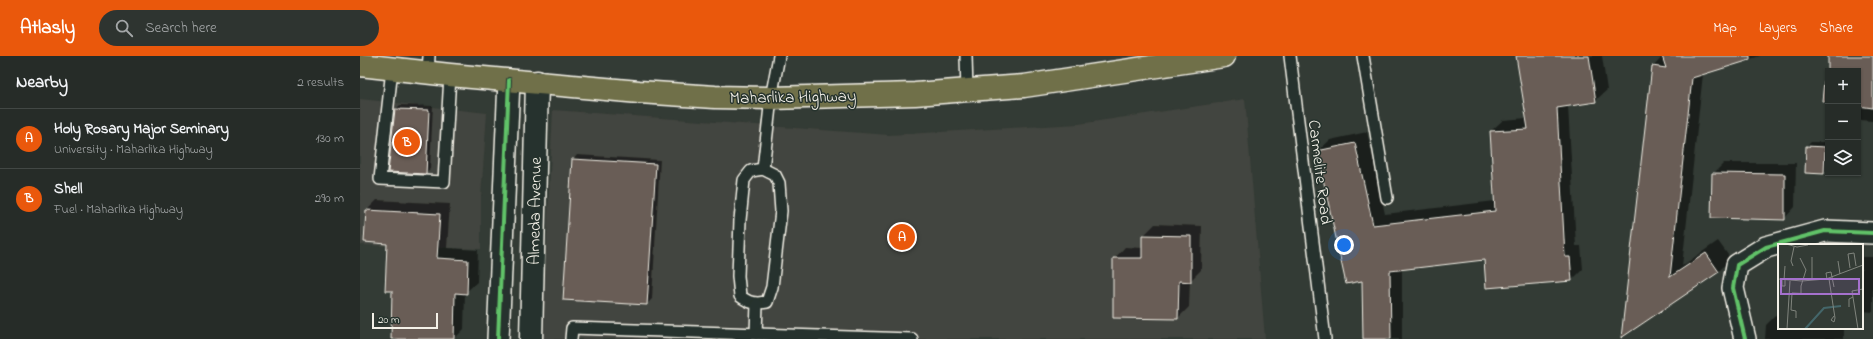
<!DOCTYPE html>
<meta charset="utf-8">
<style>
body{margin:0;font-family:"Indie Flower",sans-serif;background:#2e3430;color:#f1f3f6}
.controls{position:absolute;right:12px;top:12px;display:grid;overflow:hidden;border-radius:0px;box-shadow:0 1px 3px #0004}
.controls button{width:36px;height:36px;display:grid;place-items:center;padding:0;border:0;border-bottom:1px solid #424845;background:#262c28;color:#f1f3f6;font:20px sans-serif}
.scale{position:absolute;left:12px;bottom:10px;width:66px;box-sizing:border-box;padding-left:4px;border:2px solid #f4f1e8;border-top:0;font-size:11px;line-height:14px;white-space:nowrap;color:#f4f1e8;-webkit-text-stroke:3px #26332d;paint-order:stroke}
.you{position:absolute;left:984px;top:189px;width:14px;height:14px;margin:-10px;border:3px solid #fff;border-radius:50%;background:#1a73e8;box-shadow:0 0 0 6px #1a73e833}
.badge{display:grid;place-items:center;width:26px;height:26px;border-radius:50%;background:#ea580c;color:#fff;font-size:13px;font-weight:700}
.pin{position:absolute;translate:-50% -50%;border:2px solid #fff;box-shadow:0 1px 4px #0006}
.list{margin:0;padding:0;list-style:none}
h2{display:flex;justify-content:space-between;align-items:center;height:52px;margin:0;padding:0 16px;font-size:17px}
h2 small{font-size:13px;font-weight:400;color:#a4a7a8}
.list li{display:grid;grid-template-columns:26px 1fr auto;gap:12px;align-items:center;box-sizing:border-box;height:60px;padding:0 16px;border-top:1px solid #424845}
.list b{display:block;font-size:15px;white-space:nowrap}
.list p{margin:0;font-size:13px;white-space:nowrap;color:#a4a7a8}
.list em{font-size:13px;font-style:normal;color:#a4a7a8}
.icon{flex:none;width:22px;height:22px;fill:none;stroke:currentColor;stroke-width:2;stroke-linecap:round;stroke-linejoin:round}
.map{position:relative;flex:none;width:1513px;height:283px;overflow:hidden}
header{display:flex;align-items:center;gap:24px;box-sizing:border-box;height:56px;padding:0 20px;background:#ea580c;color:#fff}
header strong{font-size:19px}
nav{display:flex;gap:22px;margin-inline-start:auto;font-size:14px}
.search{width:280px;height:36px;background:#2e3430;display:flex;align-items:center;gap:10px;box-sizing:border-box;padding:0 14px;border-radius:22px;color:#a4a7a8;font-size:15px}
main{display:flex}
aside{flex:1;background:#262c28}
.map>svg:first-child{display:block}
.built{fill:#43453f}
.shadow{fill:#0007}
.building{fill:#695d56;stroke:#f4f1e8}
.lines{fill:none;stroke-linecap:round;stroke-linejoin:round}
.service-casing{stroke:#f4f1e8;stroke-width:14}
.minor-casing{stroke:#f4f1e8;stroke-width:24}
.secondary-casing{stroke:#f4f1e8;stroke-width:25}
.primary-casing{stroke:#f4f1e8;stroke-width:25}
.service{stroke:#26332d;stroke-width:11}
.minor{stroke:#26332d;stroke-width:21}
.secondary{stroke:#26332d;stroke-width:22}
.primary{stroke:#6f704a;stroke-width:22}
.cycleway-casing{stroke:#26332d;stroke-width:6}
.cycleway{stroke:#61c268;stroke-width:4}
.labels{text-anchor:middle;stroke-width:3;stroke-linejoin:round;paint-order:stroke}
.street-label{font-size:17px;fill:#f4f1e8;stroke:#26332d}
.inset-river{fill:none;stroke:#44666a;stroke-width:2}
.inset-road{fill:none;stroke:#80847d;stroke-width:1}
.view{fill:#a571cd;fill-opacity:0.15;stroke:#a571cd;stroke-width:2}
.inset-edge{fill:none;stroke:#f4f1e8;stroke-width:2}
</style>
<header>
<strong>Atlasly</strong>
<div class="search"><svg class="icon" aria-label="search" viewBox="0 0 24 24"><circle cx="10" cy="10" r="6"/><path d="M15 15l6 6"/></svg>Search here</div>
<nav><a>Map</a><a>Layers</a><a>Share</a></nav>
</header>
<main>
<aside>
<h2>Nearby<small>2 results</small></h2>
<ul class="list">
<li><span class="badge">A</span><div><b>Holy Rosary Major Seminary</b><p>University · Maharlika Highway</p></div><em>130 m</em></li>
<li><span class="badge">B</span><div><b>Shell</b><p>Fuel · Maharlika Highway</p></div><em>290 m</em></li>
</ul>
</aside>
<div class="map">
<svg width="1513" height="283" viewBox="0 0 1513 283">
<rect width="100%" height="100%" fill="#333b35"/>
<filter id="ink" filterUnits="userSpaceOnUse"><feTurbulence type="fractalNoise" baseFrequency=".025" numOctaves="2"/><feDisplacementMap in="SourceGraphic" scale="8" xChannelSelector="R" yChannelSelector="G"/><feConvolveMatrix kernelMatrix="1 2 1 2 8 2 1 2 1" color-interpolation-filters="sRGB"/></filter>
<g filter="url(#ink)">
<g class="built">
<path d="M0,43L127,57L121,140V193L0,189Z"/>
<path d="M885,43L905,283H182L193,54L529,79L719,68Z"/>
</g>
<g class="shadow">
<path d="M1156,0H1242L1247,34L1235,45L1208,50L1216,190H1221L1223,213L1212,224L1125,203L1042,213V283H1004L1003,223L958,95L970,84L1007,76L1025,158L1135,145L1131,75L1143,64L1167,62Z"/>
<path d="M1303,0H1400L1343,18L1322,210L1358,185L1371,203L1358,216L1262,280L1293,11Z"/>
<path d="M1469,0H1513V65L1498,64V15H1469Z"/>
<path d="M40,49L73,50L70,113L65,117L36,53Z"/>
<path d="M1451,86H1468V113L1464,117L1447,90Z"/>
<path d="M217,99L300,104L292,243L287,248L213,104Z"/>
<path d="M1364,107H1436L1435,151L1424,163L1353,118Z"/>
<path d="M17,144L90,148L87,192L118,194L117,226L105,237L104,273L94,283H32L33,234L28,187L7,154Z"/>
<path d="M795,168L842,170L841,214L830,225L829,251L818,262L754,261V203L765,191L783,192V180Z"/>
<path d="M1502,201H1513V256L1502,255Z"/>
<path d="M1417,258H1419V272H1484V283H1405L1406,269Z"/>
</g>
<g class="building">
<path d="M1156,0H1229L1236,46L1197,52L1205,201H1210L1212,225L1126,232L1124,204L1030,215L1031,283H1003L1002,225L986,228L957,95L995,87L1013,169L1135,155L1130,75L1168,73Z"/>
<path d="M1302,0H1390V4L1332,22L1310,221L1346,197L1359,216L1261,282L1292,10L1306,12Z"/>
<path d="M1468,0H1513V52L1498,50V15H1468Z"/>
<path d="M1464,25L1468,26V46L1462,45Z"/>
<path d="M35,53L69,54L66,118L28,116Z"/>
<path d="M1446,90L1465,91L1464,118L1445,117Z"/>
<path d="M212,103L296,108L287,249L203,244Z"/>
<path d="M1352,117L1425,118V164L1351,162Z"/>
<path d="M6,154L80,158L77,202L108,204L107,238L95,237L94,283H31L32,235H25L27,188L4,186Z"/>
<path d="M782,179L831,180V226L819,225L818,263L753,262V202H782Z"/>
</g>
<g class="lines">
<defs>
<g id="service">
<path d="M606,0L607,35"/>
<path d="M930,0L965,283"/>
<path d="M1003,0L1027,142"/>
<path d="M32,13L20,123L84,126L90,19"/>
<path d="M68,17L69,0"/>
<path d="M403,113L415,119L419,127L421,155L412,231L407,246C395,248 389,247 380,240L378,220L380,164L384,124L391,115Z"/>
<path d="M403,113L411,42L419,0"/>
<path d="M396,278L397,248"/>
<path d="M211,283L212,272L552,283"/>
</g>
<g id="minor">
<path d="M138,283L149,24"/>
<path d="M1385,283L1373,232L1377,209L1406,191L1465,175L1513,177"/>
</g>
<path id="secondary" d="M171,283L177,26"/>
<path id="primary" d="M0,9L90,19L279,36L355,41L411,42L555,38L664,30L864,0"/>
</defs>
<use href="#service" class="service-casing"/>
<use href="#minor" class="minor-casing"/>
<use href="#secondary" class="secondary-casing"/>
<use href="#primary" class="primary-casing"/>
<use href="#service" class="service"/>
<use href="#minor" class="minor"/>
<use href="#secondary" class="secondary"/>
<use href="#primary" class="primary"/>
<defs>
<g id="cycleway">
<path d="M138,283L149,24"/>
<path d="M1385,283L1373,232L1377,209L1406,191L1465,175L1513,177"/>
</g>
</defs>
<use href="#cycleway" class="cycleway-casing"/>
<use href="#cycleway" class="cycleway"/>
</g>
</g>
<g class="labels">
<g class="street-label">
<text transform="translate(433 40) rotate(-1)" y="6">Maharlika Highway</text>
<text transform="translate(961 116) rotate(83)" y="6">Carmelite Road</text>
<text transform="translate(174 155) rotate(-89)" y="6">Almeda Avenue</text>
</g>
</g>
<g transform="translate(1418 188)">
<rect width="85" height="85" fill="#333b35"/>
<path class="inset-river" d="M27,85L46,64L63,62"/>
<path class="inset-road" d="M8,0L19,3L30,1M22,14L28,26L23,42V49M60,17L62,30M15,22L13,17L16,3M72,24L70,10L76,9L78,22M0,35L24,37L48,35L85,21M49,35L48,29L53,28L56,43M51,35L57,74L56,78L53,76L56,72M4,36V42H7V36M6,36L7,22M34,36V13M85,40V53M71,63V55L75,53M18,74V67L13,66L14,49L36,50M9,85L12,37M80,85L74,47L85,45"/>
<path class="view" d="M3,35H81V50H3Z"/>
<rect width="85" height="85" class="inset-edge"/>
</g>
</svg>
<div class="controls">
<button>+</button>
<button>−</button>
<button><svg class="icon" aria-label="layers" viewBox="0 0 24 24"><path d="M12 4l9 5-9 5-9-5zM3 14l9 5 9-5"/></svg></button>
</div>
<div class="scale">20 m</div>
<div class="you"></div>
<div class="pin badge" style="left:542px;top:181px">A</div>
<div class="pin badge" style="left:47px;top:86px">B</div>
</div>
</main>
